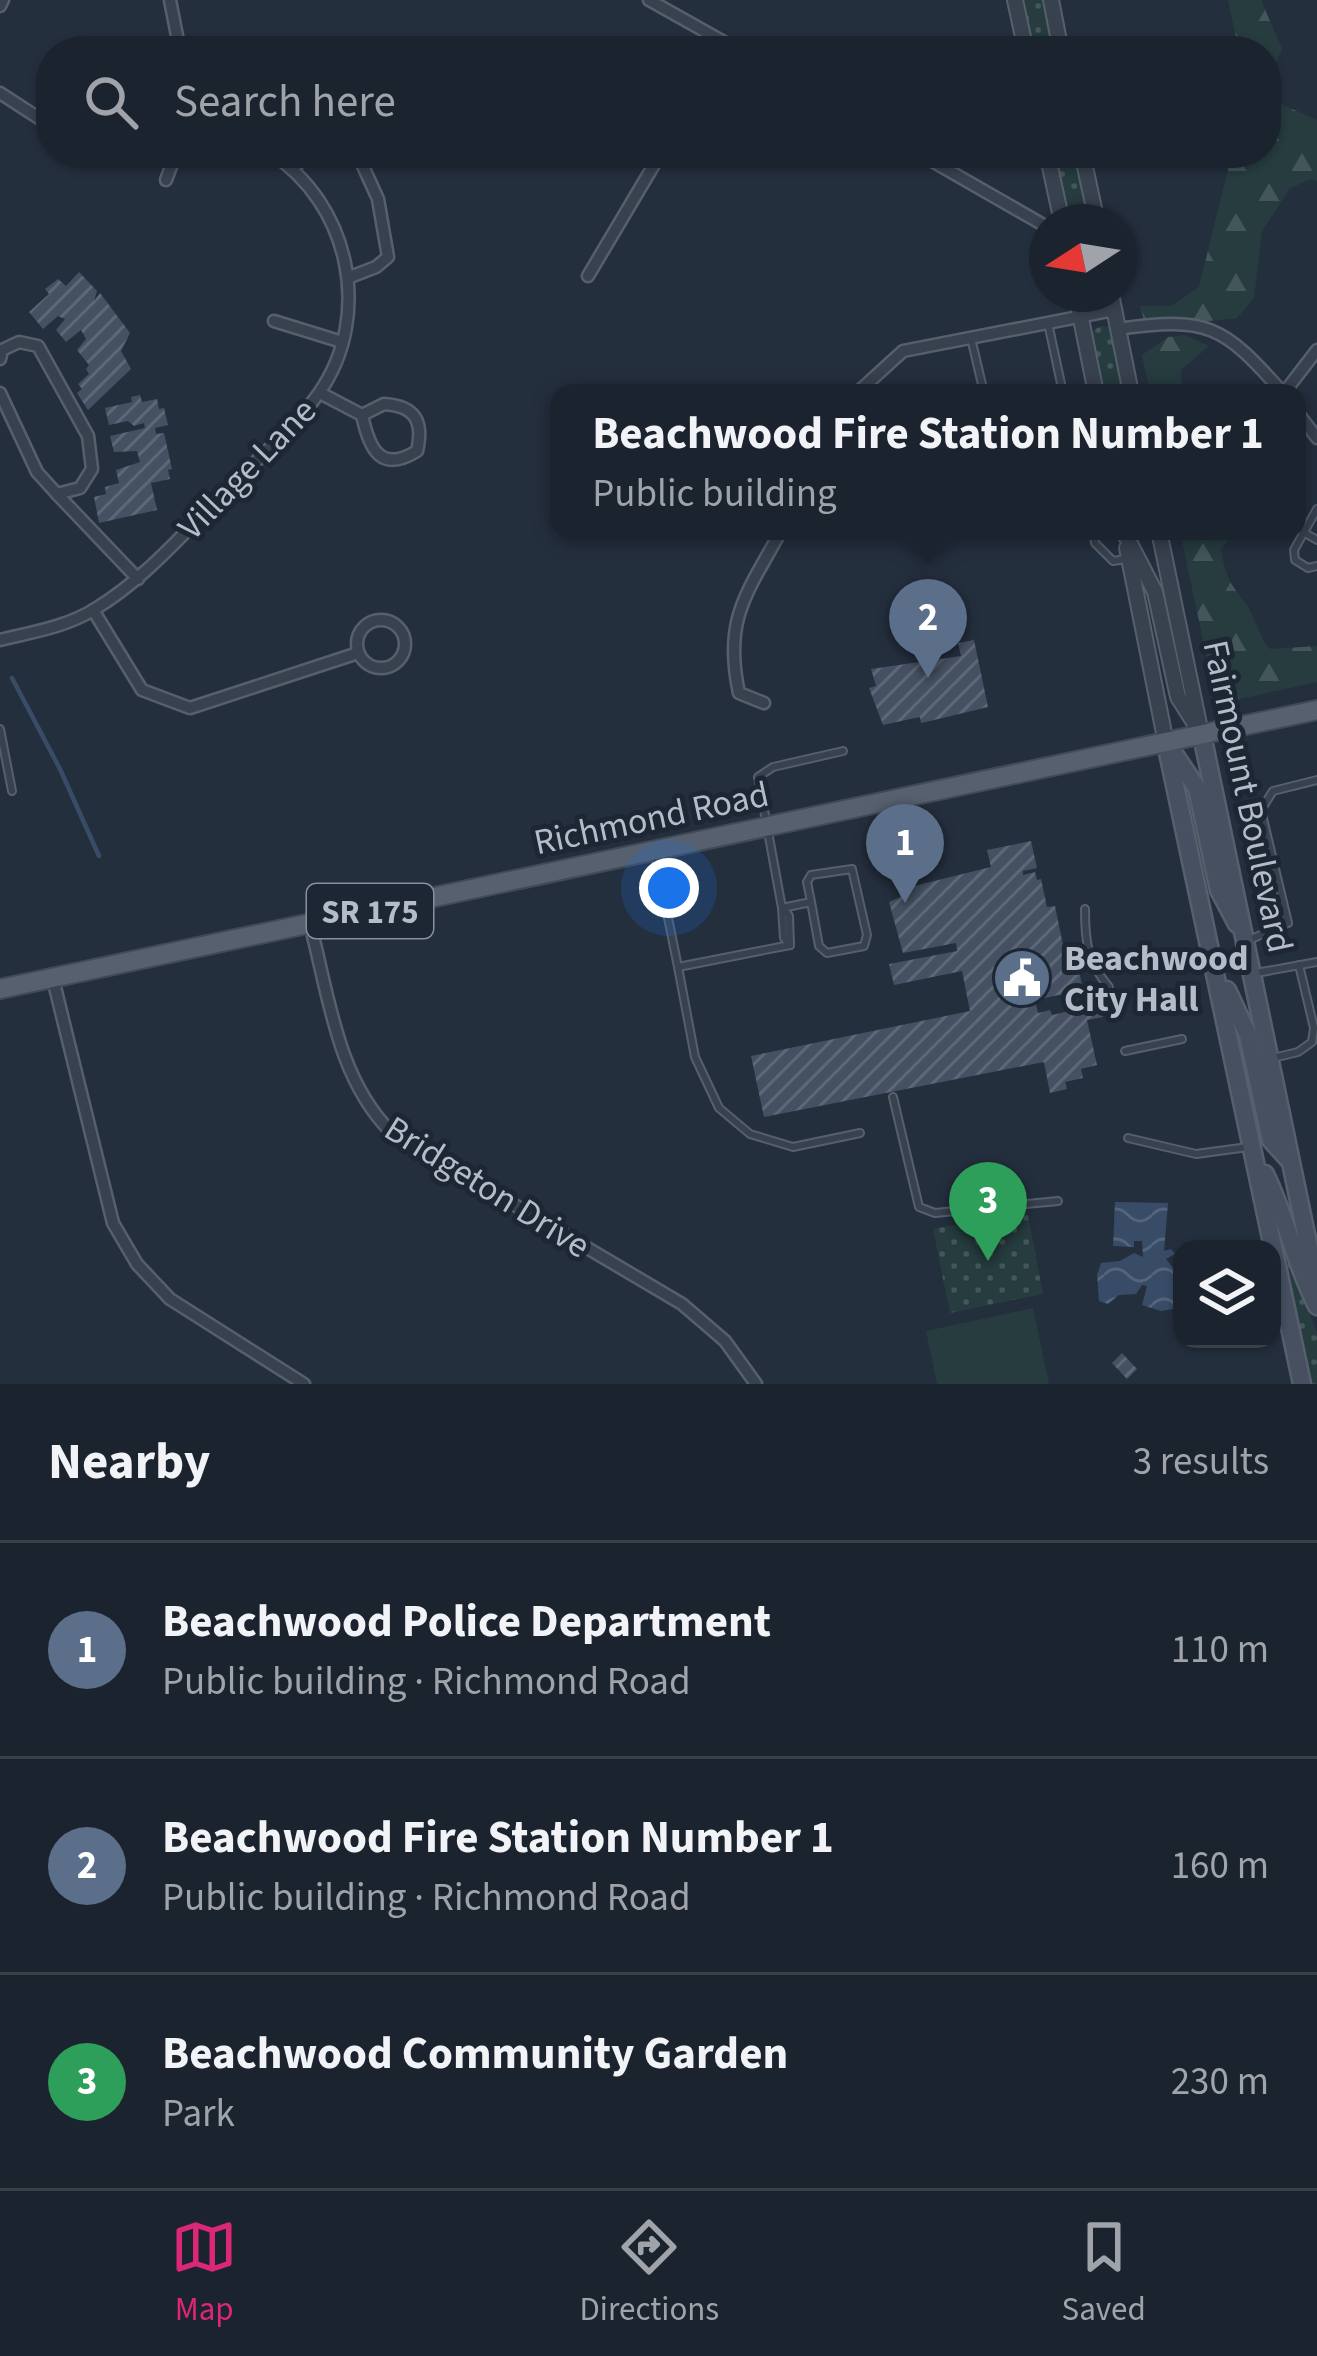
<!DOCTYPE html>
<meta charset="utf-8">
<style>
body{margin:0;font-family:"Source Sans 3",sans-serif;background:#242b36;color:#f1f3f6}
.controls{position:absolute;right:36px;bottom:36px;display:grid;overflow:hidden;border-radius:24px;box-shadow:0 3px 9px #0004}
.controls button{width:108px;height:108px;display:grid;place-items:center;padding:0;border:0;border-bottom:3px solid #39404a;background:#1b232e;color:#f1f3f6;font:60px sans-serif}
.compass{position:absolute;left:1029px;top:204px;width:108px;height:108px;border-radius:50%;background:#1b232e;box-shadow:0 3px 9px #0004;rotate:258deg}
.you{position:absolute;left:669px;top:888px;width:42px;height:42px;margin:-30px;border:9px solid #fff;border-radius:50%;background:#1a73e8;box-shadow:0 0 0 18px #1a73e833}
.badge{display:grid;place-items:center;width:78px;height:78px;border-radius:50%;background:#db2777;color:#fff;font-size:39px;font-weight:700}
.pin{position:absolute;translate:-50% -99px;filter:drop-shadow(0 3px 6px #0008)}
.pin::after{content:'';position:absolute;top:63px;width:42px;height:36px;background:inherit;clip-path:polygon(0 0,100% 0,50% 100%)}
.popup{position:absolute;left:550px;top:384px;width:756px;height:156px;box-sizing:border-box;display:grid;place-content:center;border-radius:24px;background:#1b232e;filter:drop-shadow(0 3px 9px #0005);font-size:39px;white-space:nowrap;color:#a0a4aa}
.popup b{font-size:45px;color:#f1f3f6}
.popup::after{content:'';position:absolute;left:50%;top:100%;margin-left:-24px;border:24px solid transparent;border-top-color:#1b232e}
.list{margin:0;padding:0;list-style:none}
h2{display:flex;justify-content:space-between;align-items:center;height:156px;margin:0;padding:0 48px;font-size:51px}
h2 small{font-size:39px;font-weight:400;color:#a0a4aa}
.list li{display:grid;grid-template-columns:78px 1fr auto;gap:36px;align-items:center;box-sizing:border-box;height:216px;padding:0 48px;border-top:3px solid #39404a}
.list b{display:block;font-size:45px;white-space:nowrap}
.list p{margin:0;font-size:39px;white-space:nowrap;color:#a0a4aa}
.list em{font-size:39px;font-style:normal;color:#a0a4aa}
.icon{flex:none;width:66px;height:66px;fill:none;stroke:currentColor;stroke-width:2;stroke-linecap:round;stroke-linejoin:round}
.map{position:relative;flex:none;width:1317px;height:1384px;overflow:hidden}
.search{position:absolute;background:#1b232e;box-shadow:0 3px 9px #0004;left:36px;right:36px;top:36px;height:132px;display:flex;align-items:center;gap:30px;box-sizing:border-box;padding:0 42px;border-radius:48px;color:#a0a4aa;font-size:45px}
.sheet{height:804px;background:#1b232e}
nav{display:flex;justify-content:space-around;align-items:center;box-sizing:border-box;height:168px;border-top:3px solid #39404a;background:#1b232e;font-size:33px;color:#a0a4aa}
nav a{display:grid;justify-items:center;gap:6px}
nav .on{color:#db2777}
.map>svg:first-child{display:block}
.grass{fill:url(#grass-dots)}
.forest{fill:url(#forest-firs)}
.park{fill:#263c3f}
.water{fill:url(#water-waves)}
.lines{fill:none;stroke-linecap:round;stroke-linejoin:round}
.stream{stroke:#394c67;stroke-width:4.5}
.building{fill:url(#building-hatch)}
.service-casing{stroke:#565f6c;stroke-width:10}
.minor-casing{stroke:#565f6c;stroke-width:15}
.tertiary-casing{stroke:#565f6c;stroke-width:18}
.secondary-casing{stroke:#565f6c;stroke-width:21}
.primary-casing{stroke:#414a57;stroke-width:22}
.service{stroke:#38414e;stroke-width:6}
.minor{stroke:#38414e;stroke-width:10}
.tertiary{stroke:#38414e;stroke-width:14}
.secondary{stroke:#465061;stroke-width:16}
.primary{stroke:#56606e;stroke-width:18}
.labels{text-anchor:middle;stroke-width:10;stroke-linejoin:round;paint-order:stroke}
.shield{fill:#1d2633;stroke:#878f9c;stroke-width:3}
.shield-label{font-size:33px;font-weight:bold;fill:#b4bcc9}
.street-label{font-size:36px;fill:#b4bcc9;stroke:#1d2633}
.poi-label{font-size:36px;font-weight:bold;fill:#b4bcc9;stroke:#1d2633;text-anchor:start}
</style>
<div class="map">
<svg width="1317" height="1384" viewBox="0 0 1317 1384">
<defs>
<pattern id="grass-dots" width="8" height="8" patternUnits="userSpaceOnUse" patternTransform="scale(3)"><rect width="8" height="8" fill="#263c3f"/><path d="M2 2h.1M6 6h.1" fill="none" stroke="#435659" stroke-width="1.8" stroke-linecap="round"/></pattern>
<pattern id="forest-firs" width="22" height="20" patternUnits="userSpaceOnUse" patternTransform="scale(3)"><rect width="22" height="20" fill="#263c3f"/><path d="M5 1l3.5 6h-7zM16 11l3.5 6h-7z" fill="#435659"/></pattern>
<pattern id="water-waves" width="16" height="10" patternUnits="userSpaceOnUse" patternTransform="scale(3)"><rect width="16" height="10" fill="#394c67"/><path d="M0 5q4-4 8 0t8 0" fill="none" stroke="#53647b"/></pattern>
<pattern id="building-hatch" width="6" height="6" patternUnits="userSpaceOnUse" patternTransform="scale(3)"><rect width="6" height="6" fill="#455162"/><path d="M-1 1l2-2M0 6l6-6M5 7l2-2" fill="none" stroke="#5d6877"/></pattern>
</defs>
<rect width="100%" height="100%" fill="#242f3e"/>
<g class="grass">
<path d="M1021,0H1044L1054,51H1032Z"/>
<path d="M1053,153H1076L1088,214L1086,222L1067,219Z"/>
<path d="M1101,326L1109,327L1113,334L1126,393H1103L1092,338L1094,330Z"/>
<path d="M1277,1204L1292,1273L1317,1332V1384H1308L1272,1206Z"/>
<path d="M1027,1210L1043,1294L950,1313L933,1229Z"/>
</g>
<g class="forest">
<path d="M1228,0H1261L1282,49L1270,76L1281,104L1317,120V181L1311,179L1290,188L1262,231L1254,298L1237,318L1191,323L1144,320L1140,306H1171L1199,287L1232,153H1266V51H1239Z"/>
<path d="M1185,335L1209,346L1181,370L1182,393H1150L1142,355L1168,337Z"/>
<path d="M1180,531H1224L1229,539L1221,549C1226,579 1229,581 1246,604C1256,619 1258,635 1270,649L1317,646V682L1235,700L1214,692Z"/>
</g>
<path class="park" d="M1033,1308L1049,1384H937L926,1331Z"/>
<path class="water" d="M1115,1202L1168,1203L1164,1251L1171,1249L1175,1254L1166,1259L1178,1274L1179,1308L1161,1311L1142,1305L1147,1286L1142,1285L1136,1294L1119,1295L1108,1304L1099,1301L1097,1275L1101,1263L1120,1261L1134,1253L1143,1257L1142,1241H1134V1247L1113,1246Z"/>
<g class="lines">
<path class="stream" d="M12,678L60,769L99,856"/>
</g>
<g class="building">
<path d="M79,272L97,291L94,301L100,293L130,333L121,351L131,369L88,410L77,393L82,389L78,384L89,374L86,369L89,365L77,350L86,339L81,330L66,342L56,330L65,319L58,316L43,329L29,312L49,294L45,289L58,279L66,286Z"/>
<path d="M140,395L142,402L157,399L159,409L164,408L168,425L155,428L156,434L164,433L172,469L168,470L170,479L151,483L157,510L99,523L94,497L106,494L105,487L119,483L116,470L140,462L137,451L114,452L110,436L145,428L144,423L134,426L128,421L109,425L105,408L132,402L131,397Z"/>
<path d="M974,640L988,707L930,721L921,723L920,717L883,725L869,688L876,686L871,669L961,656L958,643Z"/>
<path d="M1031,841L1037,868L1023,871V875L1035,872L1037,880L1041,879L1047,907L1055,906L1063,945L1076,956L1083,990L1035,1000L1038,1013L1050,1010L1052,1015L1100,1004L1103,1017L1087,1020L1097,1065L1081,1069L1083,1078L1065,1082L1067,1089L1050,1093L1044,1062L764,1117L751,1056L970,1011L962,971L894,985L889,964L957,951L956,943L903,953L889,902L900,897L898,890L991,867L987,850Z"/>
<path d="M1122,1353L1137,1369L1127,1379L1112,1363Z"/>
</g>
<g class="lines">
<defs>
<g id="service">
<path d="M1048,323L1063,393"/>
<path d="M971,338L984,393"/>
<path d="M1317,509L1294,550L1295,560L1308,568L1317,566"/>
<path d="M1093,531L1095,543L1113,561L1126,559"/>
<path d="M1303,532L1317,540"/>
<path d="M0,729L12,791"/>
<path d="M655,854L678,967L790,945"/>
<path d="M811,902L807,882L811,875L852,869L867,935L864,946L827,953L819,946L811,902L782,908L758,777L773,767L843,751"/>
<path d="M782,908L784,938L790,945"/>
<path d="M784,909L789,916L790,945"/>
<path d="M1085,909C1085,941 1087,962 1109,987"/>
<path d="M1249,940L1288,923L1261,810L1273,791L1317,780"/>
<path d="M678,967L695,1057L719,1108L750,1134L793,1147L860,1133"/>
<path d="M1256,973L1317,962"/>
<path d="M1125,1051L1182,1039"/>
<path d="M1273,1058L1298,1052L1312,1042L1314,1028L1299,965"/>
<path d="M893,1097L919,1207L935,1213L1058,1201"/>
<path d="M1128,1138L1196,1154L1248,1147"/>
</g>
<g id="minor">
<path d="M170,0L180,51"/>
<path d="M649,0L740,51"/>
<path d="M0,6L3,0"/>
<path d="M0,93L51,126"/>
<path d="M918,153L1047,227"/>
<path d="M293,168L309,153"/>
<path d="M166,180L176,153"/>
<path d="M588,276L661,153"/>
<path d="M350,277L376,267L388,257L378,199L357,153"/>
<path d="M274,321L342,342"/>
<path d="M1117,329C1208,316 1223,325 1283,393"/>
<path d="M0,359L2,350L19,342L38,346L88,436L92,469L80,488L57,494L37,472L0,393"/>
<path d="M320,393L362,415"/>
<path d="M857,393L903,351L1114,310"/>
<path d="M1284,393L1317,350"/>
<path d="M384,404C415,406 424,421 417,451C380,474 369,448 362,415Z"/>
<path d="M1297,412L1317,438"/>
<path d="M57,494L138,579"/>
<path d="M93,610L142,690L190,708L358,653"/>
<circle cx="381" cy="644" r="24"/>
<path d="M0,640C33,632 66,627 95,609C143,580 179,538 218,499C247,469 296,426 319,393C374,315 349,202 270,153"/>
<path d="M764,703L739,693C723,619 747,593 781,531"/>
<path d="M310,924C329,996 337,1078 391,1132L682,1304L725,1341L756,1384"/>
<path d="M53,979L113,1223L137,1264L170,1299L304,1384"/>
</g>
<g id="tertiary">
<path d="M1015,0L1026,51"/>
<path d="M1051,0L1061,51"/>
<path d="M1047,153L1062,222"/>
<path d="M1082,153L1097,222"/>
<path d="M1076,294L1096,393"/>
<path d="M1111,294L1131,393"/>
<path d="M1159,531L1199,724"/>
<path d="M1124,532L1155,592L1178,697L1202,735"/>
<path d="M1127,548L1166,743"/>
</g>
<g id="secondary">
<path d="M1202,735L1317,1287"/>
<path d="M1166,743L1302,1384"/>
<path d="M1174,754L1197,788L1219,890L1237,924"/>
<path d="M1227,990L1248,1035L1271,1140L1289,1160"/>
<path d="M1265,1174C1286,1217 1295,1263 1317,1306"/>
</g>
<path id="primary" d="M0,989L1317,710"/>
</defs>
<use href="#service" class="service-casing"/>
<use href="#minor" class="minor-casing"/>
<use href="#tertiary" class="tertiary-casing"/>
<use href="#secondary" class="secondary-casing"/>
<use href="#primary" class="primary-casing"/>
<use href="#service" class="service"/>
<use href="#minor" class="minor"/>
<use href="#tertiary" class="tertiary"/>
<use href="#secondary" class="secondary"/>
<use href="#primary" class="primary"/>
</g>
<defs>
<symbol id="civic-disc" viewBox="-11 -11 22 22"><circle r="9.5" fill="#5c6f8a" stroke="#1d2633"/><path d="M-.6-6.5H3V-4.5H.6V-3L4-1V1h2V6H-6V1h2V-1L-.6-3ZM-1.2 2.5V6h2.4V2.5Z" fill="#fff"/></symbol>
</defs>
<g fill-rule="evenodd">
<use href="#civic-disc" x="989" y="945" width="66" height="66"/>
</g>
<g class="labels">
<rect class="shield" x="307" y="884" width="126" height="54" rx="9"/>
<g class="shield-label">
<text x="370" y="923">SR 175</text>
</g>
<g class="street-label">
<text transform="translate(246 468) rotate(-46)" y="13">Village Lane</text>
<text transform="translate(1249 796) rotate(78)" y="13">Fairmount Boulevard</text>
<text transform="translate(651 817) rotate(-12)" y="13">Richmond Road</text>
<text transform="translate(488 1186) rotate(32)" y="13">Bridgeton Drive</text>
</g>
<g class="poi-label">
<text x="1064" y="970">Beachwood<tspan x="1064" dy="41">City Hall</tspan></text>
</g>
</g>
</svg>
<div class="controls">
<button><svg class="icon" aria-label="layers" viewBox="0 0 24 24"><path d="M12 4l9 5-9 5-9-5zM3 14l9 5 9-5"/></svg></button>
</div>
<svg class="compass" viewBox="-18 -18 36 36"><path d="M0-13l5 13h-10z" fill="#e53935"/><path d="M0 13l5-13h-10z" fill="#a0a4aa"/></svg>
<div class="you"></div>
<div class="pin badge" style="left:905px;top:903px;background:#5c6f8a">1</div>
<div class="pin badge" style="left:928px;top:678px;background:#5c6f8a">2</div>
<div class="popup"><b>Beachwood Fire Station Number 1</b>Public building</div>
<div class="pin badge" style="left:988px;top:1261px;background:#2e9e5b">3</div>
<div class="search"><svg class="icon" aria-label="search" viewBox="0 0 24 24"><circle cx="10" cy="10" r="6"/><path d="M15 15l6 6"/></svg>Search here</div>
</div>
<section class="sheet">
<h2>Nearby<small>3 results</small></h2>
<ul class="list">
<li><span class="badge" style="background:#5c6f8a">1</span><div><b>Beachwood Police Department</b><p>Public building · Richmond Road</p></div><em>110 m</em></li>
<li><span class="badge" style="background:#5c6f8a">2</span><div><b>Beachwood Fire Station Number 1</b><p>Public building · Richmond Road</p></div><em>160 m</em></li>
<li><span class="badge" style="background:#2e9e5b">3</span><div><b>Beachwood Community Garden</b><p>Park</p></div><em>230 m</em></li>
</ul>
</section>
<nav>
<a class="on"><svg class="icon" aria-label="map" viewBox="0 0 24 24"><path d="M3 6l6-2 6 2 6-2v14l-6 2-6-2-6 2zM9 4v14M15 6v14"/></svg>Map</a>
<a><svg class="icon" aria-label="directions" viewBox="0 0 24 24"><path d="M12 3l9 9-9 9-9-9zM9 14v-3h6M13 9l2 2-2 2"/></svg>Directions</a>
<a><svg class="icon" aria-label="saved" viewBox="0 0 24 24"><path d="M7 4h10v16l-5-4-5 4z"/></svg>Saved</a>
</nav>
